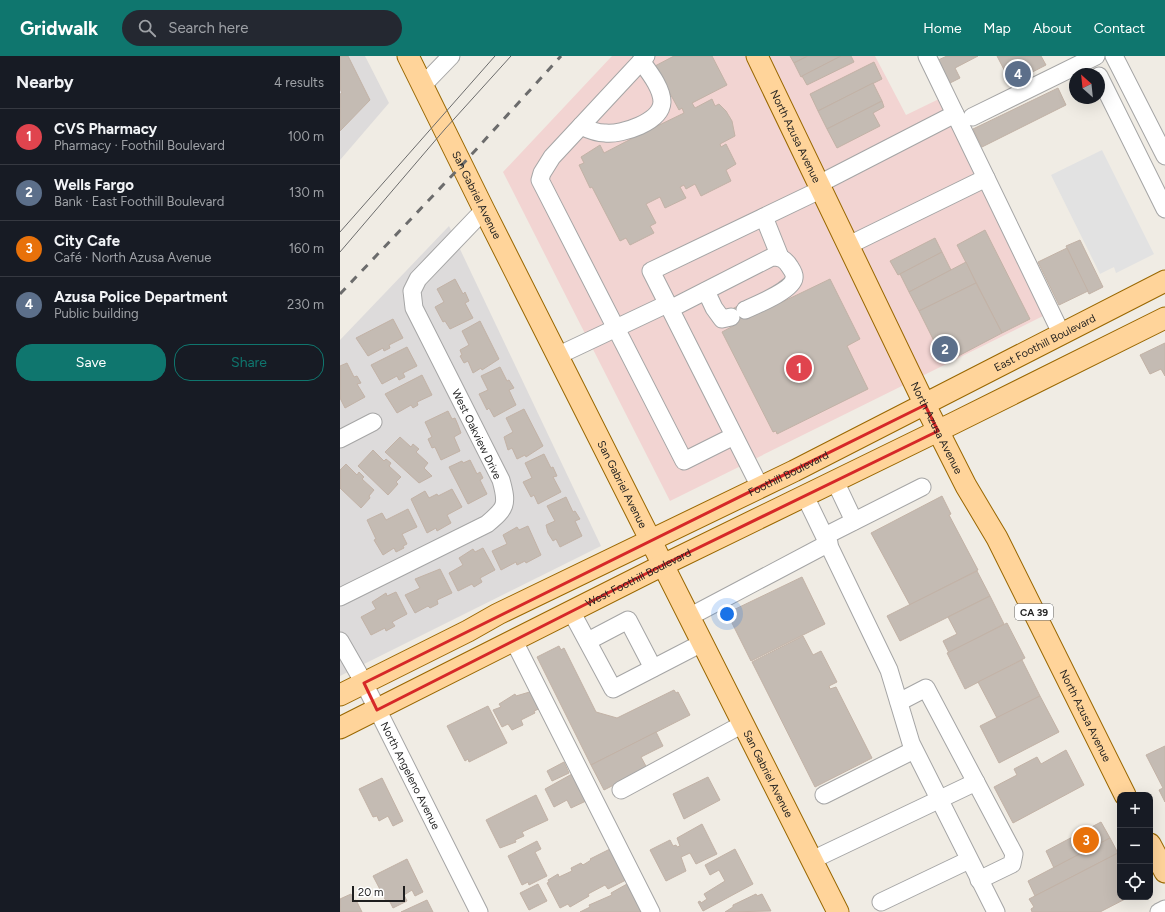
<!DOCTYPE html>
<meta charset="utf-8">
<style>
body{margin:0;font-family:Figtree,sans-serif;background:#242831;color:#f1f3f6}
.controls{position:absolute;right:12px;bottom:12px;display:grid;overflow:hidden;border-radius:8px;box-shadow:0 4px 16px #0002}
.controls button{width:36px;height:36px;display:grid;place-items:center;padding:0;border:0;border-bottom:1px solid #363941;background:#171b24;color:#f1f3f6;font:20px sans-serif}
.compass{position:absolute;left:729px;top:12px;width:36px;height:36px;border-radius:50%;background:#171b24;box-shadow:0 4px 16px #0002;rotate:333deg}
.scale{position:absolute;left:12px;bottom:10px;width:53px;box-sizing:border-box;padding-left:4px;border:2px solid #1e1e1e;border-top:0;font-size:11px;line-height:14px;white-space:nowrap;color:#1e1e1e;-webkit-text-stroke:3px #fff;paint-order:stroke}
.you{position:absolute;left:387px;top:558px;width:14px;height:14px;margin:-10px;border:3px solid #fff;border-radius:50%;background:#1a73e8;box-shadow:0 0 0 6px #1a73e833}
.badge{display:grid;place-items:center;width:26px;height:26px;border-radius:50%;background:#0f766e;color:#fff;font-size:13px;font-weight:700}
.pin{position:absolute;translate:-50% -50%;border:2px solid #fff;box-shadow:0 1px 4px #0006}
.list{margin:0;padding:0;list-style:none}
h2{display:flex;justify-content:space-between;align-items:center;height:52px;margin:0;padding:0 16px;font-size:17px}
h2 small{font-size:13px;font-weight:400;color:#9ea1a6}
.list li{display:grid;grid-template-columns:26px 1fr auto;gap:12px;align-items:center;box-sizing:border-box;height:56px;padding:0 16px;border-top:1px solid #363941}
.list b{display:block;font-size:15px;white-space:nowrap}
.list p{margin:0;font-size:13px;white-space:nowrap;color:#9ea1a6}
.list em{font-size:13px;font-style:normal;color:#9ea1a6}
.actions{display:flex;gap:8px;padding:12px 16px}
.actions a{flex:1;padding:9px 0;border:1px solid #0f766e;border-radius:16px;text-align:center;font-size:14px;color:#0f766e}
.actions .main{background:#0f766e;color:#fff}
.icon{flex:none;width:22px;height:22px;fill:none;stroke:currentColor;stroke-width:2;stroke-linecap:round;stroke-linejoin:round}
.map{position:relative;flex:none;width:825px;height:856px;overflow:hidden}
header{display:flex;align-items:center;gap:24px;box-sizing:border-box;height:56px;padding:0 20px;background:#0f766e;color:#fff}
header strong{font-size:19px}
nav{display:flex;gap:22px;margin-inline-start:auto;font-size:14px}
.search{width:280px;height:36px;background:#242831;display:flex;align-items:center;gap:10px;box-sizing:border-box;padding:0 14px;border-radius:22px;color:#9ea1a6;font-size:15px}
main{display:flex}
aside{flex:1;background:#171b24}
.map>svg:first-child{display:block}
.residential{fill:#dddbdb}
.commercial{fill:#f2d4d2}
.parking{fill:#e2e2e2}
.building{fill:#c4bbb3;stroke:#c2b2a6}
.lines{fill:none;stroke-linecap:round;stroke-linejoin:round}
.minor-casing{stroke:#a5a5a5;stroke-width:19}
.major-casing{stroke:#996700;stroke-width:23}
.minor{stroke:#fff;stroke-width:17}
.major{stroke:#ffd49a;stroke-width:21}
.tram{stroke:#6c6c6c;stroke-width:1}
.rail{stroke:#6c6c6c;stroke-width:3;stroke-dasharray:8 8;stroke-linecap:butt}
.marked{fill:none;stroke:#d62828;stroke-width:3;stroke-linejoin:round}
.labels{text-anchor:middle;stroke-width:4;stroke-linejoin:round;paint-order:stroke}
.shield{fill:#fff;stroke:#626262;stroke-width:1}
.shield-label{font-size:10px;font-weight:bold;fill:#1e1e1e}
.street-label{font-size:11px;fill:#1e1e1e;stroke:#fff}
</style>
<header>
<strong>Gridwalk</strong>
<div class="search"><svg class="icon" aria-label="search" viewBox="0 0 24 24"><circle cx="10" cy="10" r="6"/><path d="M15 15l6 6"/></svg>Search here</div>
<nav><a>Home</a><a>Map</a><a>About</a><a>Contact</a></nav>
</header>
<main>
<aside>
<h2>Nearby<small>4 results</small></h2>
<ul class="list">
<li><span class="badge" style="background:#e0444e">1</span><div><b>CVS Pharmacy</b><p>Pharmacy · Foothill Boulevard</p></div><em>100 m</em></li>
<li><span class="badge" style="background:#5c6f8a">2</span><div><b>Wells Fargo</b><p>Bank · East Foothill Boulevard</p></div><em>130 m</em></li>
<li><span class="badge" style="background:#e8710a">3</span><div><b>City Cafe</b><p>Café · North Azusa Avenue</p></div><em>160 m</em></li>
<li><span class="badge" style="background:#5c6f8a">4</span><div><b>Azusa Police Department</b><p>Public building</p></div><em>230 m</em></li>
</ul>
<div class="actions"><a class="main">Save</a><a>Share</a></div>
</aside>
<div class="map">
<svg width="825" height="856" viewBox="0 0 825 856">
<rect width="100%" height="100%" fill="#f0ece4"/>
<g class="residential">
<path d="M0,0H25L49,47L0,104Z"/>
<path d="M109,170L261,490L0,620V284Z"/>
</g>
<path class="commercial" d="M272,0H535L566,59L599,43L705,259L330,445L163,116Z"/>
<path class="parking" d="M762,94L814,198L776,217L774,211L760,218L711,119Z"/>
<g class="building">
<path d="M0,0H8L30,44L0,75V38L2,37L0,33Z"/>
<path d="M334,0H372L387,29L352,47L355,52L372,43L375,50L379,48L386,55L392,65L395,80L380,88L381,91L386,88L396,108L386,114L391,125L361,140L355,128L346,133L344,129L340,131L346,142L325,152L320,141L306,148L316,167L310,170L314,177L290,189L286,182L280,185L252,131L250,132L239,109L244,107L241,101L260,89L264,97L293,82L292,80L309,69L311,73L344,57L342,52L339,54L315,10Z"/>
<path d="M450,0H468L454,7Z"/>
<path d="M468,0H501L461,21L454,7Z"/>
<path d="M501,0H511L514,6L467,29L462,20Z"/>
<path d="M607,0H638L615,12L620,22L608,28L596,5Z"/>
<path d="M657,0H701L706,9L671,27Z"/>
<path d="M534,6L542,23L478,55L470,38Z"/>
<path d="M533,27L542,45L487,73L478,55Z"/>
<path d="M718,32L726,49L642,91L633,73Z"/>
<path d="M542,45L544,51L533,57L540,70L497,92L487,73Z"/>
<path d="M645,174L690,263L662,277L617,189Z"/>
<path d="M595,182L602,196L558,219L550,205Z"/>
<path d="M740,184L763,231L749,238L726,190Z"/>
<path d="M727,192L748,235L719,249L698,206Z"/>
<path d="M602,196L611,214L569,236L560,218Z"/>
<path d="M626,206L636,227L579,255L569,236Z"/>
<path d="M115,223L123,238L125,236L129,245L125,247L133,262L110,273L105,265L103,266L95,251L104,246L97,233Z"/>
<path d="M490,223L520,283L507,290L528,333L437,378L436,375L433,376L382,276L395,269L388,255L402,248L409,262Z"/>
<path d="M636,227L662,277L605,307L579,255Z"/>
<path d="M53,263L63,282L49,289L50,292L44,295L43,292L28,300L16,282Z"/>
<path d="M140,265L159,303L142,314L141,312L133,317L128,305L124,307L120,300L122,299L120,294L129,289L122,275Z"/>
<path d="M825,287V320L821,313L810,318L800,299Z"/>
<path d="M67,291L77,310L63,317L65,321L59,324L57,320L42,328L31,309Z"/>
<path d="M7,307L14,321L17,320L21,327L17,328L25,341L5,352L0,342V310Z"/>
<path d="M160,311L167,325L169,324L174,332L169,334L176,349L154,361L149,352L147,354L139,338L148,334L141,320Z"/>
<path d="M82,319L92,339L77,346L78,349L73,352L71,349L57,357L45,338Z"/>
<path d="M184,353L203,390L186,401L185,399L177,403L172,392L168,394L164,381L173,376L166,362Z"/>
<path d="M108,355L112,363L115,362L118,369L121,377L114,381L120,395L101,404L95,391L92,392L88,383L92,381L85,366Z"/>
<path d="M60,381L71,391L73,388L79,393L76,396L88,407L84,412L92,420L79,427L45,396Z"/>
<path d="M33,394L44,405L46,403L51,407L49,410L61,421L56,426L58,428L48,439L18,410Z"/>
<path d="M204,398L211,412L213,411L217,420L213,421L221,436L198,448L194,439L191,441L183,426L192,422L185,407Z"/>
<path d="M130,404L137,418L140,416L143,422L140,424L147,438L128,448L109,411L122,405L123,407Z"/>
<path d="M6,408L17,419L19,416L24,421L22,423L34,434L29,440L30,442L21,452L0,432V414Z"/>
<path d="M112,433L122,451L107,459L111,467L97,475L96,472L87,477L71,443L85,435L89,442L97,438L98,440Z"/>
<path d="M602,440L611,458L609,459L638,514L570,549L531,477Z"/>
<path d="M226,441L233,456L235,455L240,463L235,465L242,480L220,491L216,483L213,485L208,477L206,469L215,465L207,450Z"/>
<path d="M68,453L77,471L62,478L67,488L63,490L64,492L56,496L54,492L43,499L34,484L36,483L27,464L42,457L46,464Z"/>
<path d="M188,470L201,499L186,507L185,505L177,509L176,506L161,514L152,495L167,488L163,479L177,471L179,474Z"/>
<path d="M143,492L155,514L140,522L142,526L134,531L132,528L118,535L109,517L123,509L119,502L133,493L135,496Z"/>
<path d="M100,513L112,537L97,544L98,548L90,552L88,550L75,557L65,539L80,532L75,523Z"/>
<path d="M637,515L650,540L560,585L547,560Z"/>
<path d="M462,521L485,568L411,605L387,557Z"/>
<path d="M56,536L67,558L52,566L55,570L46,575L45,572L31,579L21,561L36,553L32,546L46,537L47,540Z"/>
<path d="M650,540L664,568L609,597L603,585L617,578L608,561Z"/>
<path d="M667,567L685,602L625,633L607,597Z"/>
<path d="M463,580L473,599L481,595L497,626L489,630L490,633L496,631L532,702L475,731L412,606Z"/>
<path d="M219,590L221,594L224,592L256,656L277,662L334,634L336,637L338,636L350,659L251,709L197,601Z"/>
<path d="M682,604L700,640L657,662L638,626Z"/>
<path d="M193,635L201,652L194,655L195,657L181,664L183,669L172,674L168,668L162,671L153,654L161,651L159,648L175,638L176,640Z"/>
<path d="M700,640L719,676L659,707L640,670Z"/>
<path d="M148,650L167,687L129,706L128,703L125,705L107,670Z"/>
<path d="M316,676L323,690L301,701L307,712L264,734L251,709Z"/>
<path d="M825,690V746L819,734L823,732L806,699Z"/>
<path d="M726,694L744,729L673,767L654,731L677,719L674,713L697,701L701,708Z"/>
<path d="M224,706L229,717L212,725L207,715Z"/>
<path d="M232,718L246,745L231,752L227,744L214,751L205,733Z"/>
<path d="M368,721L380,744L344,763L333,738Z"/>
<path d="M42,722L63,765L53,770L48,760L39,765L37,760L33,761L19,733Z"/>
<path d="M196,739L208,764L182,776L184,780L175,784L176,786L160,792L146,764Z"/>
<path d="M761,766L770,782L714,812L706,795Z"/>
<path d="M362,768L377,798L356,808L350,797L341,801L346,815L326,825L310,794L330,784L333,790L336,789L337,791L340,790L337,782Z"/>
<path d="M770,782L778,797L695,840L688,825Z"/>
<path d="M197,785L201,793L195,796L207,820L189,829L188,826L182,829L168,800Z"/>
<path d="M270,793L286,824L268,833L265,829L248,838L249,840L230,851L228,848L220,852L207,827L209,826L208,824L218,818L219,821L232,815L231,812L241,807L243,809L251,804L250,803Z"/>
<path d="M395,793L413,828L363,855L358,846L360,845L361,847L367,843L364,838L385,825L379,814L370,819L365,809Z"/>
<path d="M778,797L780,801V841H789L760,856H692L691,853L694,851L689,843Z"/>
<path d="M67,803L83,836L75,840L72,834L64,839L67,845L53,852L49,844L46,845L33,820Z"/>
<path d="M198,828L207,845L189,854L180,837Z"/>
<path d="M287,828L302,856H240L250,851L249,849L272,839L271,837Z"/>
<path d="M11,838L14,845L16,844L22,856H0V843Z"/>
<path d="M416,838L417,840L422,838L431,855L385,856L393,851V849Z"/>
<path d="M87,844L93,856H61Z"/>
</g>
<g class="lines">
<defs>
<g id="minor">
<path d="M306,0L212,101L202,117L200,124L344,405L394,380"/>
<path d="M587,0L721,277"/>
<path d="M774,0L825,100"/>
<path d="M759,20L825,153"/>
<path d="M83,29L111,0"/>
<path d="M632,61L756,0"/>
<path d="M241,70C249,74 256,77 265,77C282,79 321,66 322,46C322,32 309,16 301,5"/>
<path d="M479,128L615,58"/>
<path d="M424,161L440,201"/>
<path d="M509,189L646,122"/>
<path d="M366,235L374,252L382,263L391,261"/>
<path d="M330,253L432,201C441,201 445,203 450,211C452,214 455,218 454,222C453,234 416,249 405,254"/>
<path d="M217,300L327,248"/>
<path d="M0,383L33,366"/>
<path d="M495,425L514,465"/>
<path d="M420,431L311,215L482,133"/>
<path d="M465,440L549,614L571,687L656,856"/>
<path d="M485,480L582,431"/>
<path d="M0,541L147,468C166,452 168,449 161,424L74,252L72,235L78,223L144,154"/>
<path d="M231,555L273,633L362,587"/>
<path d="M349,561L489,487"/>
<path id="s1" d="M0,585L24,627L139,856"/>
<path d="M174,585L311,856"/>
<path d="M248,585L288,564L313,612"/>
<path d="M559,646L586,632L674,798L672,808L639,824"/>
<path d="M281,734L403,668"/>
<path d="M484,739L574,694"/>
<path d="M472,804L636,726"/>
<path d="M541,846L629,804"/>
<path d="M819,856L825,853"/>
</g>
<g id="major">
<path id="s2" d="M68,0L144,154L498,856"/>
<path id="s3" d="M417,0L585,349L626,430L657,482L785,739"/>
<path id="s4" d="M0,639L128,575L158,558L454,415L825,225"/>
<path id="s5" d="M0,672L323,509L614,367L825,262"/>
<path d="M810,788L825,816"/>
</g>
</defs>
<use href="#minor" class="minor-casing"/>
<use href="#major" class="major-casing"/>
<use href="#minor" class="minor"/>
<use href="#major" class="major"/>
<g class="tram">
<path d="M0,176L155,0"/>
<path d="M0,196L105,73L171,0"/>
</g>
<path class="rail" d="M0,238L122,109L221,0"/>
</g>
<path class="marked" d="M585,349L598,375L323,509L37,654L24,627Z"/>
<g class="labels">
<rect class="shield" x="675" y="548" width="38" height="16" rx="3"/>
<g class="shield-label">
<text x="694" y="560">CA 39</text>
</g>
<g class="street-label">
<text dy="4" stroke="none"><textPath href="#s3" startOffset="89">North Azusa Avenue</textPath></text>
<text dy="4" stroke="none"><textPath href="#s2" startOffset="155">San Gabriel Avenue</textPath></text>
<text dy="4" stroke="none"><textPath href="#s4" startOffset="788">East Foothill Boulevard</textPath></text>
<text dy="4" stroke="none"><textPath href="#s3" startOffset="413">North Azusa Avenue</textPath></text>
<text transform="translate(137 378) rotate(64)" y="4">West Oakview Drive</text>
<text dy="4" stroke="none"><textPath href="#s4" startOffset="500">Foothill Boulevard</textPath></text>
<text dy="4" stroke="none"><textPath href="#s2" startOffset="479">San Gabriel Avenue</textPath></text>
<text dy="4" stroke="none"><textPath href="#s5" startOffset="334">West Foothill Boulevard</textPath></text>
<text dy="4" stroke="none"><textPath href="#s3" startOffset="737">North Azusa Avenue</textPath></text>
<text dy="4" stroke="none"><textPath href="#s2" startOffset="803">San Gabriel Avenue</textPath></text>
<text dy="4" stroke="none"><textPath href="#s1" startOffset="152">North Angeleno Avenue</textPath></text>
</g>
</g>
</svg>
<div class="controls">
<button>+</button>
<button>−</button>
<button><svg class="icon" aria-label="locate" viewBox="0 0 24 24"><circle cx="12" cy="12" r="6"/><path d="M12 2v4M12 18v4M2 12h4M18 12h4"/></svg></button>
</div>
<svg class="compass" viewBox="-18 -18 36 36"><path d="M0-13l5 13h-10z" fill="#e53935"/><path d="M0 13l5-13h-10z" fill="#9ea1a6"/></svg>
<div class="scale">20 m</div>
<div class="you"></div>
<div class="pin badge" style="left:459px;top:312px;background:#e0444e">1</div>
<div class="pin badge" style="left:605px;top:293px;background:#5c6f8a">2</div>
<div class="pin badge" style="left:746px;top:784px;background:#e8710a">3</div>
<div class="pin badge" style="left:678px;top:18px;background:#5c6f8a">4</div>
</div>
</main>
